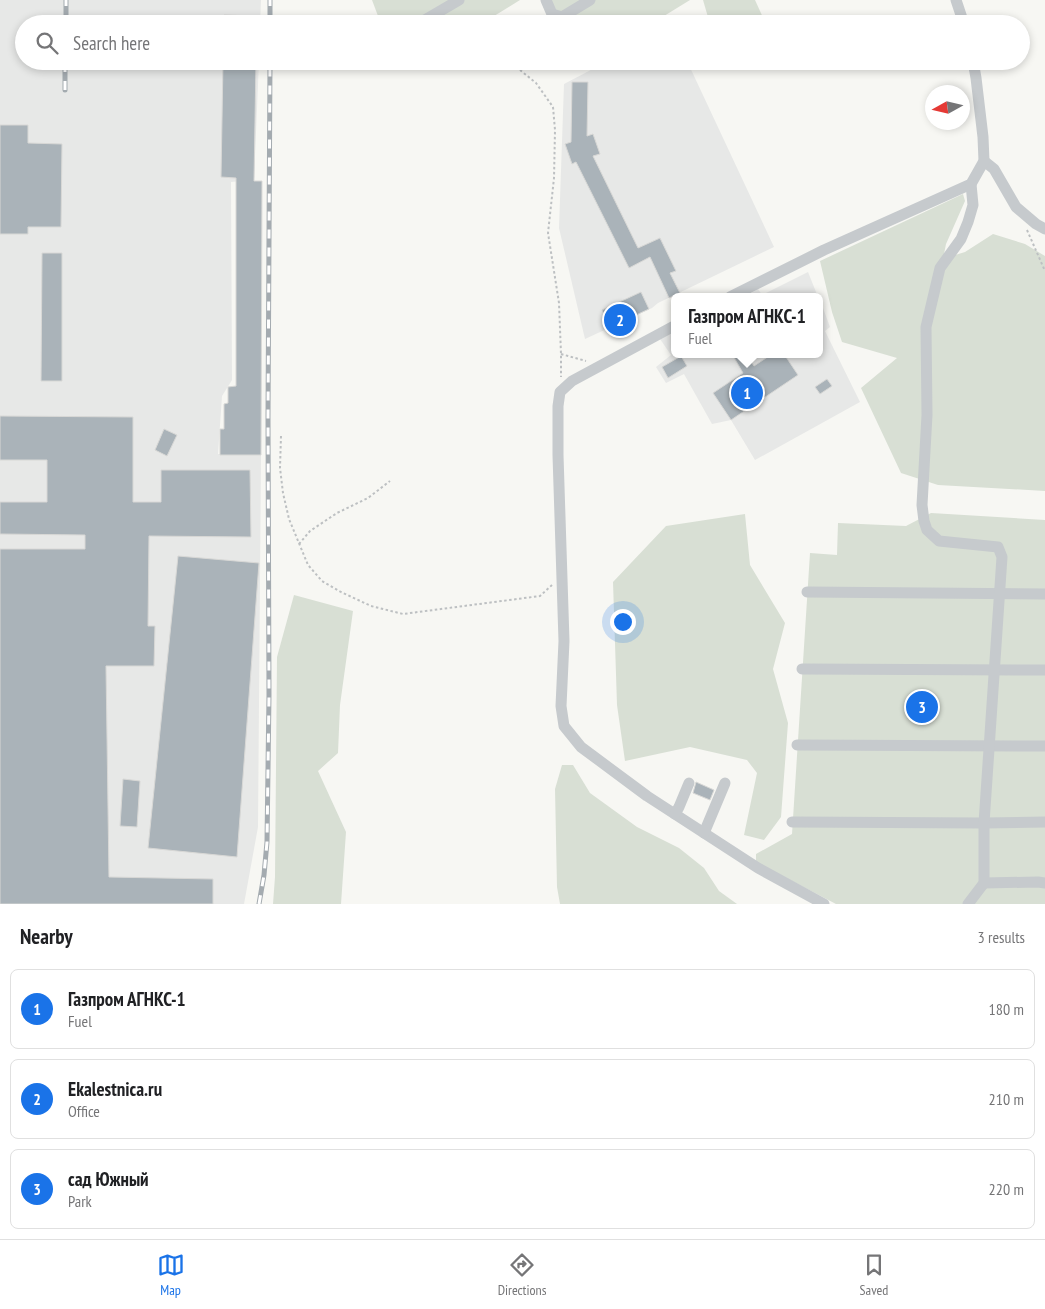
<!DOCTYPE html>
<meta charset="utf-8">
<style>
body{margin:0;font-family:"PT Sans Narrow",sans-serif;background:#f6f6f6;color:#202124}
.compass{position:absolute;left:925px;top:85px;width:45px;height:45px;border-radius:50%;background:#fff;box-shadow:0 2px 8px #0003;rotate:262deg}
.you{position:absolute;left:622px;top:621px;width:18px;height:18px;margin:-12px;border:4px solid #fff;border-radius:50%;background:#1a73e8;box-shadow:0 0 0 8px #1a73e833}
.badge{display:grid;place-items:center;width:32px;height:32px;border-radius:50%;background:#1a73e8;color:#fff;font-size:16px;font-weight:700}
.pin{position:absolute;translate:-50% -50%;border:2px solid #fff;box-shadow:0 1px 5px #0006}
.popup{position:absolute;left:671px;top:293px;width:152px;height:65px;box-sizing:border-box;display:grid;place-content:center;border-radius:8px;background:#fff;filter:drop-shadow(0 1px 4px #0005);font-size:16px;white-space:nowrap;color:#757577}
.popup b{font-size:19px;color:#202124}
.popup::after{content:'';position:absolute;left:50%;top:100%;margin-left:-10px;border:10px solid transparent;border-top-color:#fff}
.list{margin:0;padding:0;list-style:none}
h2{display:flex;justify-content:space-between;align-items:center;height:65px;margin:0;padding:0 20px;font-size:21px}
h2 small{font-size:16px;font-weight:400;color:#757577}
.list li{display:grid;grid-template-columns:32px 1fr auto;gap:15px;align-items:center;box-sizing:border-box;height:80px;margin:0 10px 10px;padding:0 10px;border:1px solid #e0e0e0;border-radius:8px}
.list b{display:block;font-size:19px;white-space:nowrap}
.list p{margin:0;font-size:16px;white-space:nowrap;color:#757577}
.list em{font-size:16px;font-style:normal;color:#757577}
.icon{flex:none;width:28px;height:28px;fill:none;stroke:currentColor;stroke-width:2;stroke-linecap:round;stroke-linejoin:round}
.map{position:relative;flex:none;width:1045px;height:904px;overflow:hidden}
.search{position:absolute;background:#fff;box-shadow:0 2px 8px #0003;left:15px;right:15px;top:15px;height:55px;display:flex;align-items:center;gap:12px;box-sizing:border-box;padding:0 18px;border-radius:28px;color:#757577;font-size:19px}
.sheet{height:335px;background:#fff}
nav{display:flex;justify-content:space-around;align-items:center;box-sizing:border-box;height:70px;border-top:1px solid #e0e0e0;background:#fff;font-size:14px;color:#757577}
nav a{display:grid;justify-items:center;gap:2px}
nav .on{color:#1a73e8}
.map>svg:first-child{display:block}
.built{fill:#e7e8e7}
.green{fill:#d8dfd4}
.building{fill:#aab3b9;stroke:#d8d8d6}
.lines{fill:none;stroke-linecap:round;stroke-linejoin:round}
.path{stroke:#bdc0c2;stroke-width:2;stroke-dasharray:2.5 2.5;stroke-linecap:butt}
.minor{stroke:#c6cacd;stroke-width:11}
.rail-casing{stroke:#a4abb0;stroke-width:5}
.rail{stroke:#fff;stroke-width:3;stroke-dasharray:9;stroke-linecap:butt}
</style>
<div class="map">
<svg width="1045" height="904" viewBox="0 0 1045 904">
<rect width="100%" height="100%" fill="#f7f7f3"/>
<g class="built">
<path d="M0,0H261L260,24H24V61H259L254,180L231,182L232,380L222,396L218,454L261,455L258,827L244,904H0Z"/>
<path d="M608,61H687L774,247L658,303L652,308L585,339L559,228L564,84Z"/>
<path d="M808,272L818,297H744L758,289L762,295Z"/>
<path d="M820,300L830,327L825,331L860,402L755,460L731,420L712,424L684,374L666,383L656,367L671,355L660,339L674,331V354H820Z"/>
</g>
<g class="green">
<path d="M372,0H520L481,24H381Z"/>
<path d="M541,0H690L651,24H554Z"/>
<path d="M703,0H755L766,24H710Z"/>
<path d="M963,194L965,201L946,244L944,254L952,256L965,252L993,234L1025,244L1045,256V491L938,485L901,473L861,388L897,358L842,342L832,312L820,261Z"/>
<path d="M931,513L1045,520V904H836L756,862V854L792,834L810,553L837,555L838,523L906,526Z"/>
<path d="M745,514L750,565L785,623L773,669L788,723L781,817L764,840L744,835L757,773L747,760L690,747L625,761L617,705L613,582L666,526Z"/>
<path d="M294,595L353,611L340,705L338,753L318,771L346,832L341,904H273L275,877L277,657Z"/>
<path d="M562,765H573L590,793L637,827L679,848L704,868L719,891L737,904H560L557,887L555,789Z"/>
</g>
<g class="building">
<path d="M224,15L257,16V24H224Z"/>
<path d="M223,61H256L254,181H262L261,455H220V429H224V404L228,403V387L236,386V178L221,177Z"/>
<path d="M572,82H588L587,136L593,134L600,154L593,156L638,248L660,238L676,271L670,273L680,293L669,298L650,257L629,268L576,162L572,164L565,144L571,142Z"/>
<path d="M0,125H28V143L62,144L61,227H28V234H0Z"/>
<path d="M42,253H62V381H41Z"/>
<path d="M641,292L649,309L610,327L602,310Z"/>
<path d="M732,354H746L754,366L772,354H784L798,375L731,420L713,393L743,373Z"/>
<path d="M681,356L687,366L668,378L662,367Z"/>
<path d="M827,379L832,386L820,394L815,387Z"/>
<path d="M0,416L133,417V502H161V470H250L251,537L149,536L148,626H155L154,666H106L109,877L213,879V904H0V549H85V535L0,534V502H47V460H0Z"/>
<path d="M164,429L177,435L167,456L155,450Z"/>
<path d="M178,556L259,563L237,857L148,848Z"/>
<path d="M123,779L140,781L137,827L120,826Z"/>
<path d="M696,782L714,790L710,800L693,793Z"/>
</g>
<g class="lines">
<g class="path">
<path d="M520,70L536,83L553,107L555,130L554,178L548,233L559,303L561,354V377"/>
<path d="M1027,230L1045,271"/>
<path d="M561,354L586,361"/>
<path d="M281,436L280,468L283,493L289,519L308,565L322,581L341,592L371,606L403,614L540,596L552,585"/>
<path d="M299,544L310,531L337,513L368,498L390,481"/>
</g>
<g class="minor">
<path d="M546,0L552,14L562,17L590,0"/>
<path d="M956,0L964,24"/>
<path d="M418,24L459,0"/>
<path d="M984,161L994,169L1016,207L1036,224L1045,229"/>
<path d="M730,297L824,250L971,184L984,161L983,137L976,78L973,61"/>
<path d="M674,326L572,381L560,392L558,406V455L564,641L561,706L564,726L581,747L647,796L758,868L824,904"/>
<path d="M807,592L1045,594"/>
<path d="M802,669L1045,670"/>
<path d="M797,745L1045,746"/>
<path d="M675,814L679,807L689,783"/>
<path d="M792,822L984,823L1045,822"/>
<path d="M704,833L725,783"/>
<path d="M984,883L1038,882L1045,883"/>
<path d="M968,904L984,883V823L1002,557L998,547L939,541L927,530L924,521L922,505L927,415L926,327L940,268L961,239L968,222L973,205L971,184"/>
</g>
<defs>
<g id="rail">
<path d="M66,24V0"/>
<path d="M270,24V0"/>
<path d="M65,90V61"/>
<path d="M259,904L264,875L267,842L269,695L268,417L270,61"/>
</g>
</defs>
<use href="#rail" class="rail-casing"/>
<use href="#rail" class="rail"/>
</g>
</svg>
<svg class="compass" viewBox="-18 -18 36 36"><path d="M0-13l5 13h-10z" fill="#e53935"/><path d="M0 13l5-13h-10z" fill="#757577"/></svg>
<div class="you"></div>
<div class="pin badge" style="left:747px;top:393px">1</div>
<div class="popup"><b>Газпром АГНКС-1</b>Fuel</div>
<div class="pin badge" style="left:620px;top:320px">2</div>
<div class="pin badge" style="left:922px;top:707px">3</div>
<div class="search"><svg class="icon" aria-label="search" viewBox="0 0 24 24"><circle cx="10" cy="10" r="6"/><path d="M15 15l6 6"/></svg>Search here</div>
</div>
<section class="sheet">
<h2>Nearby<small>3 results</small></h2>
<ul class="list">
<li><span class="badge">1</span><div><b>Газпром АГНКС-1</b><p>Fuel</p></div><em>180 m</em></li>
<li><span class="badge">2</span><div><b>Ekalestnica.ru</b><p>Office</p></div><em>210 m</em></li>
<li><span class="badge">3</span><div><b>сад Южный</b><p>Park</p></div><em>220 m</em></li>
</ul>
</section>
<nav>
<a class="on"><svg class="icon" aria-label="map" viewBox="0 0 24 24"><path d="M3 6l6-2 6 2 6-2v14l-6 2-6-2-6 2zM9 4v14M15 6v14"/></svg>Map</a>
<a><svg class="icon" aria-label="directions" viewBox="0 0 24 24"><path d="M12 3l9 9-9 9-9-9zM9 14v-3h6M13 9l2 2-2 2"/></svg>Directions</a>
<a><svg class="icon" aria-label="saved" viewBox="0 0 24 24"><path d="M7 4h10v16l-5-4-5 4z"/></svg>Saved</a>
</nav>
